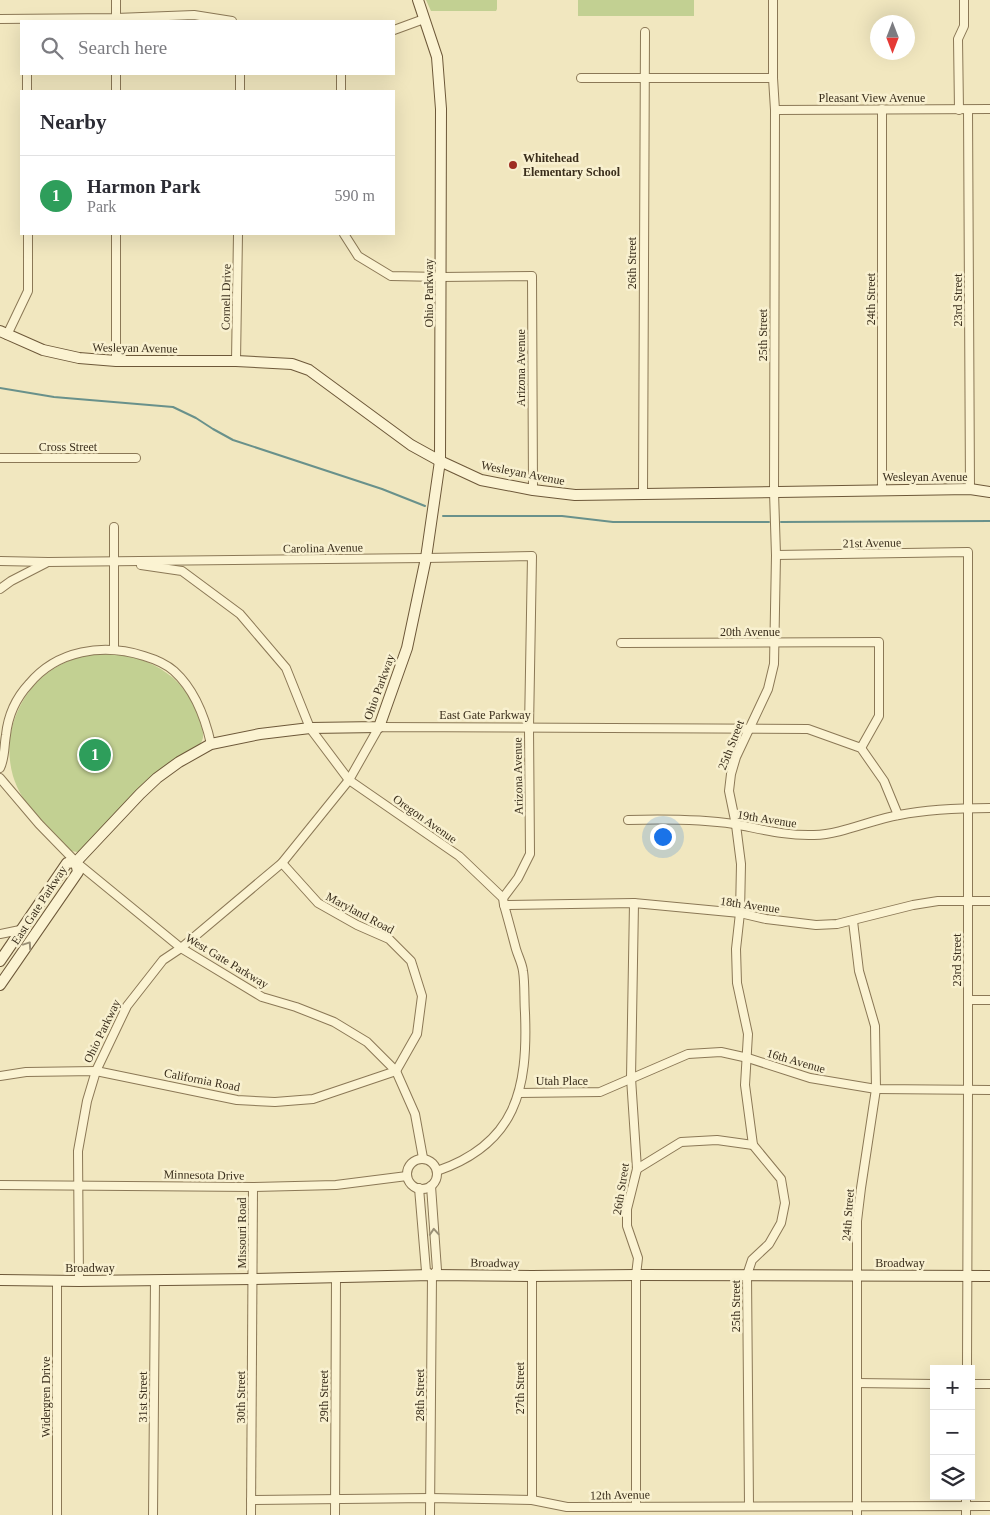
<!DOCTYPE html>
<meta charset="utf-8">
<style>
body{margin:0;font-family:"Times New Roman",serif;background:#f2f2f3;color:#2b2b33}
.controls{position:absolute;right:15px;bottom:15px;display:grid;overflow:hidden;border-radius:0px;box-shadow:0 5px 20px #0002}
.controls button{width:45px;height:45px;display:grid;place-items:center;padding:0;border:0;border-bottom:1px solid #e1e1e2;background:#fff;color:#2b2b33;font:25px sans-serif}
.compass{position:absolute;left:870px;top:15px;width:45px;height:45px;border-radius:50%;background:#fff;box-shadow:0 5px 20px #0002;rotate:180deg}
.you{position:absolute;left:662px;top:836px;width:18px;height:18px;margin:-12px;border:4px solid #fff;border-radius:50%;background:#1a73e8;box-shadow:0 0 0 8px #1a73e833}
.badge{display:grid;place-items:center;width:32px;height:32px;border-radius:50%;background:#9e2d21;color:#fff;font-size:16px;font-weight:700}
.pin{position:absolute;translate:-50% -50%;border:2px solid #fff;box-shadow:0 1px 5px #0006}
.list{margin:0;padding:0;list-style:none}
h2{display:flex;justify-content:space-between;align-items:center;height:65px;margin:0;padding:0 20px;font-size:21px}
h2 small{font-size:16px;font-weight:400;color:#7c7c81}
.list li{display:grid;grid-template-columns:32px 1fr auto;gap:15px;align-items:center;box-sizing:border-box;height:80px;padding:0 20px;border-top:1px solid #e1e1e2}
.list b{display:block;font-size:19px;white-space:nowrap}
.list p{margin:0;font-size:16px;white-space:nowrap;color:#7c7c81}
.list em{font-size:16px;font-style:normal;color:#7c7c81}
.icon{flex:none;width:28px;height:28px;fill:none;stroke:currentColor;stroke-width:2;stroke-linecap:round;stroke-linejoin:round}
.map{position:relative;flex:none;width:990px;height:1515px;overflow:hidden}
.search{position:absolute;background:#fff;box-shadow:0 5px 20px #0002;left:20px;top:20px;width:375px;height:55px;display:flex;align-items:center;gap:12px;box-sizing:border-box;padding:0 18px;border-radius:0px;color:#7c7c81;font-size:19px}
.panel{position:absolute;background:#fff;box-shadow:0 5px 20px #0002;left:20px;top:90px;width:375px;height:145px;border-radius:0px}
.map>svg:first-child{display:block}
.green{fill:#c2d092}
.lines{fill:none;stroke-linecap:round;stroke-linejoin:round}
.stream{stroke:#69918b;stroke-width:2}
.street-casing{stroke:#8b7856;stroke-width:10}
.secondary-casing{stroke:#6d5839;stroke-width:12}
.street{stroke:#fbf3d2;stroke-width:8}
.secondary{stroke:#fbf3d2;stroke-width:10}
.oneway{stroke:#9a9076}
.poi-dot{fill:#9e2d21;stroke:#f8f0cf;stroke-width:2}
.labels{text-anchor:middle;stroke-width:5;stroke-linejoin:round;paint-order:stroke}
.street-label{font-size:12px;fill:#392d1b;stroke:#f8f0cf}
.poi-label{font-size:12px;font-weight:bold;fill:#392d1b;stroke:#f8f0cf;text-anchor:start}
</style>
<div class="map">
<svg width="990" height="1515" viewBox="0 0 990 1515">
<rect width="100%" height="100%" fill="#f1e7bf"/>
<g class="green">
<path d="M426,0H497V9L496,11H431Z"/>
<rect x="578" y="0" width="116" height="16"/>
<path d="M110,653C152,657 189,679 200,722C203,731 206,739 198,746L172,762L153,776L80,851L77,852L71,851C49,831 22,806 13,776C0,731 23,681 66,662C80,655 95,654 110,653Z"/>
</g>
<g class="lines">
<g class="stream">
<path d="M0,388L54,397L173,407L196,418L213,429L233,440L382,489L425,506"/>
<path d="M443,516H562L613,522H769"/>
<path d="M781,522L990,521"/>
</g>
<defs>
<g id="street">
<path d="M0,19L116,18L194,15L232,21"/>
<path d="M116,21V0"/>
<path d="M394,30L424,19"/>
<path d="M27,74V91"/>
<path d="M581,78H773"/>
<path d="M116,91V74"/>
<path d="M240,91V74"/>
<path d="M341,91V74"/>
<path d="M882,109V490"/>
<path d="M775,110L990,109"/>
<path d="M959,110L958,39L964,26V0"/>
<path d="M968,110L970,489"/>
<path d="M344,234L358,256L391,276L441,277L532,276L533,490"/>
<path d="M7,335L28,291V234"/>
<path d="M116,361V234"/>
<path d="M236,361L238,234"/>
<path d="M0,458H136"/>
<path d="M643,494L645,32"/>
<path d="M776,555L968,552V1090L967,1369"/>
<path d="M0,561L48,562L426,558L532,556L529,728L530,854L518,878L503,898"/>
<path d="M141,565L182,571L240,614L286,668L310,728L349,780L459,856L503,898L504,905C508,919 512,934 516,949C518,956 522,963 523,971C525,984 524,999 525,1013C528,1089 516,1144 437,1171"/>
<path d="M0,589L11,581L46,563"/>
<path d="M621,643L879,642V716L861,748"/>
<path d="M114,650V527"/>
<path d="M0,768C5,758 4,746 6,735C8,716 16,698 29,684C57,650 103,643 144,656C154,659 165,663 174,671C195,690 205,717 211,744"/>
<path d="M0,778L39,824L76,862L181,948L262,997L296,1007L334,1022L367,1042L396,1071L415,1114L423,1158"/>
<path d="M628,820C664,819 699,819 734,824C761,829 786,836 814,835C843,834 870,820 899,815C929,809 959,808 990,808"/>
<path d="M634,903L631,1078L637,1169L627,1209V1226L638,1258L636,1275V1506"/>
<path d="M504,905L634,903L740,913L766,919L816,925L837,924L913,905L938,901H990"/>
<path d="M853,921L859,971L875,1026L876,1089L861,1188L857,1221V1515"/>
<path d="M0,934L20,930"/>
<path d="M968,1000H990"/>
<path d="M0,1076L26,1072L96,1071L237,1100L275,1102L313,1099L396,1071L417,1034L422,996L411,961L389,939L357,925L318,903L282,863"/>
<path d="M519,1093L600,1092L688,1054L721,1052L748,1058L810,1078L876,1089L990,1090"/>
<circle cx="422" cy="1174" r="15"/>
<path d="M637,1169L681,1142L717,1140L753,1145"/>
<path d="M0,1185L253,1187L336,1185L407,1176"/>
<path d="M431,1186L437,1270L432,1275"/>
<path d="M419,1188L426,1271L432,1275"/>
<path d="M57,1280V1515"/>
<path d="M79,1281L78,1151L87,1101L96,1071L127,1006L163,960L181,948L282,863L349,780L379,727L808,729L861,748L884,781L898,815"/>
<path d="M857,1383L934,1384"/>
<path d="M971,1384H990"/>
<path d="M251,1500L430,1498L532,1500L567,1507L990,1506"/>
<path d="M532,1500V1276"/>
<path d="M749,1506L747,1275L752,1260L769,1244L781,1223L785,1203L781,1179L753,1145L745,1085L748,1034L737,983L736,949L740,913L741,864L736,825L729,791L731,774L736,757L768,689L774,664L776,555L774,492L775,110L773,78V0"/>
<path d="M153,1515L155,1280"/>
<path d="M251,1515L253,1187"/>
<path d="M335,1515L336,1277"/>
<path d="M430,1515L432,1275"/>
<path d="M966,1515V1496"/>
</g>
<g id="secondary">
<path d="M0,331L43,350L79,358L116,361H236L292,364L309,370L411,445L440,461L481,480L533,490L575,495L970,489L990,492"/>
<path d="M0,961L67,863L76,862L140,794L157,778L179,762L211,744L260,734L310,728L379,727L407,648L426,558L440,461L441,109L437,57L418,0"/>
<path d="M0,985L78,872L76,862"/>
<path d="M0,1280L79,1281L253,1279L432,1275L532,1276L636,1275L990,1276"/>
</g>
</defs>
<use href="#street" class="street-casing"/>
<use href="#secondary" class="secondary-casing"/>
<use href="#street" class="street"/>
<use href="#secondary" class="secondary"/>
</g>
<defs><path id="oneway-chevron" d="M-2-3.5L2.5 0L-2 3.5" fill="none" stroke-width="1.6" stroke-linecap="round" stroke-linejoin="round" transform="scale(1.25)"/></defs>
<g class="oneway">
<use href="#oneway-chevron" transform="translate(28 945) rotate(-56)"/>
<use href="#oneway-chevron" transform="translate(434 1232) rotate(-94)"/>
</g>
<circle class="poi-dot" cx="513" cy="165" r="5"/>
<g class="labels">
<g class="street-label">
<text x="872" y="102">Pleasant View Avenue</text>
<text transform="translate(632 263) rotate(-90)" y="4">26th Street</text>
<text transform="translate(429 293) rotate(-90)" y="4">Ohio Parkway</text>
<text transform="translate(226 297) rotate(-89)" y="4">Cornell Drive</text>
<text transform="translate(871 299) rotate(-90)" y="4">24th Street</text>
<text transform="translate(958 300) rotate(-90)" y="4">23rd Street</text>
<text transform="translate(763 335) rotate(-90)" y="4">25th Street</text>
<text transform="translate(135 348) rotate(1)" y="4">Wesleyan Avenue</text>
<text transform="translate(521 368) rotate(-90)" y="4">Arizona Avenue</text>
<text x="68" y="451">Cross Street</text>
<text transform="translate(523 473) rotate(11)" y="4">Wesleyan Avenue</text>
<text x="925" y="481">Wesleyan Avenue</text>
<text transform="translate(872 543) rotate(-1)" y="4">21st Avenue</text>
<text transform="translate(323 548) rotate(-1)" y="4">Carolina Avenue</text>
<text x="750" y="636">20th Avenue</text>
<text transform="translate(379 687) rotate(-70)" y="4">Ohio Parkway</text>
<text x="485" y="719">East Gate Parkway</text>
<text transform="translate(731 745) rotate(-69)" y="4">25th Street</text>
<text transform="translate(518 776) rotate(-91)" y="4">Arizona Avenue</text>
<text transform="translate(425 819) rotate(35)" y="4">Oregon Avenue</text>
<text transform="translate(767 819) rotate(9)" y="4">19th Avenue</text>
<text transform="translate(39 905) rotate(-57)" y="4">East Gate Parkway</text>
<text transform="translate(750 905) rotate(8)" y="4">18th Avenue</text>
<text transform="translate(360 913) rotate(28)" y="4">Maryland Road</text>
<text transform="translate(957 960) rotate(-90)" y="4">23rd Street</text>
<text transform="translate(227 961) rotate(31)" y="4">West Gate Parkway</text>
<text transform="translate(102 1031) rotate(-64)" y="4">Ohio Parkway</text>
<text transform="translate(796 1061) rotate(16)" y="4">16th Avenue</text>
<text transform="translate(202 1080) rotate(11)" y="4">California Road</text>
<text x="562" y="1085">Utah Place</text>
<text transform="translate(204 1175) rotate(1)" y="4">Minnesota Drive</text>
<text transform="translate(621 1189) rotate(-81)" y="4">26th Street</text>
<text transform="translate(848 1215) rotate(-86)" y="4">24th Street</text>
<text transform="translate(242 1233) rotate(-90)" y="4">Missouri Road</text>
<text transform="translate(495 1263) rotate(1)" y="4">Broadway</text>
<text x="900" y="1267">Broadway</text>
<text x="90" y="1272">Broadway</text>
<text transform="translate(736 1306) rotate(-90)" y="4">25th Street</text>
<text transform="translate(520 1388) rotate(-90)" y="4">27th Street</text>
<text transform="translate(420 1395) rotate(-90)" y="4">28th Street</text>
<text transform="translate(324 1396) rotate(-90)" y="4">29th Street</text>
<text transform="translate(46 1397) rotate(-90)" y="4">Widergren Drive</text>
<text transform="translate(143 1397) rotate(-90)" y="4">31st Street</text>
<text transform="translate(241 1397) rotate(-90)" y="4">30th Street</text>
<text transform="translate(620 1495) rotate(-1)" y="4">12th Avenue</text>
</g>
<g class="poi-label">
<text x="523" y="162">Whitehead<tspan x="523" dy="14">Elementary School</tspan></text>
</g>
</g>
</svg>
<div class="controls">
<button>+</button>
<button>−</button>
<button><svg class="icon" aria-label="layers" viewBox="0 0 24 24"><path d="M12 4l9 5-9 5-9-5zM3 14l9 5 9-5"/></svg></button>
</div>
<svg class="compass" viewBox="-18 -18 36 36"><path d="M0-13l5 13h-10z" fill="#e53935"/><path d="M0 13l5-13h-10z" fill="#7c7c81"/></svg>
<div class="you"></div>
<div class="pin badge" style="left:95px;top:755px;background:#2e9e5b">1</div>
<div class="search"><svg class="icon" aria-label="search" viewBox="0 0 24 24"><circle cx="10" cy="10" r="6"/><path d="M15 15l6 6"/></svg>Search here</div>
<section class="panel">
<h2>Nearby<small></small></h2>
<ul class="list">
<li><span class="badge" style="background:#2e9e5b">1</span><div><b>Harmon Park</b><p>Park</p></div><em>590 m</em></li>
</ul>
</section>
</div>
